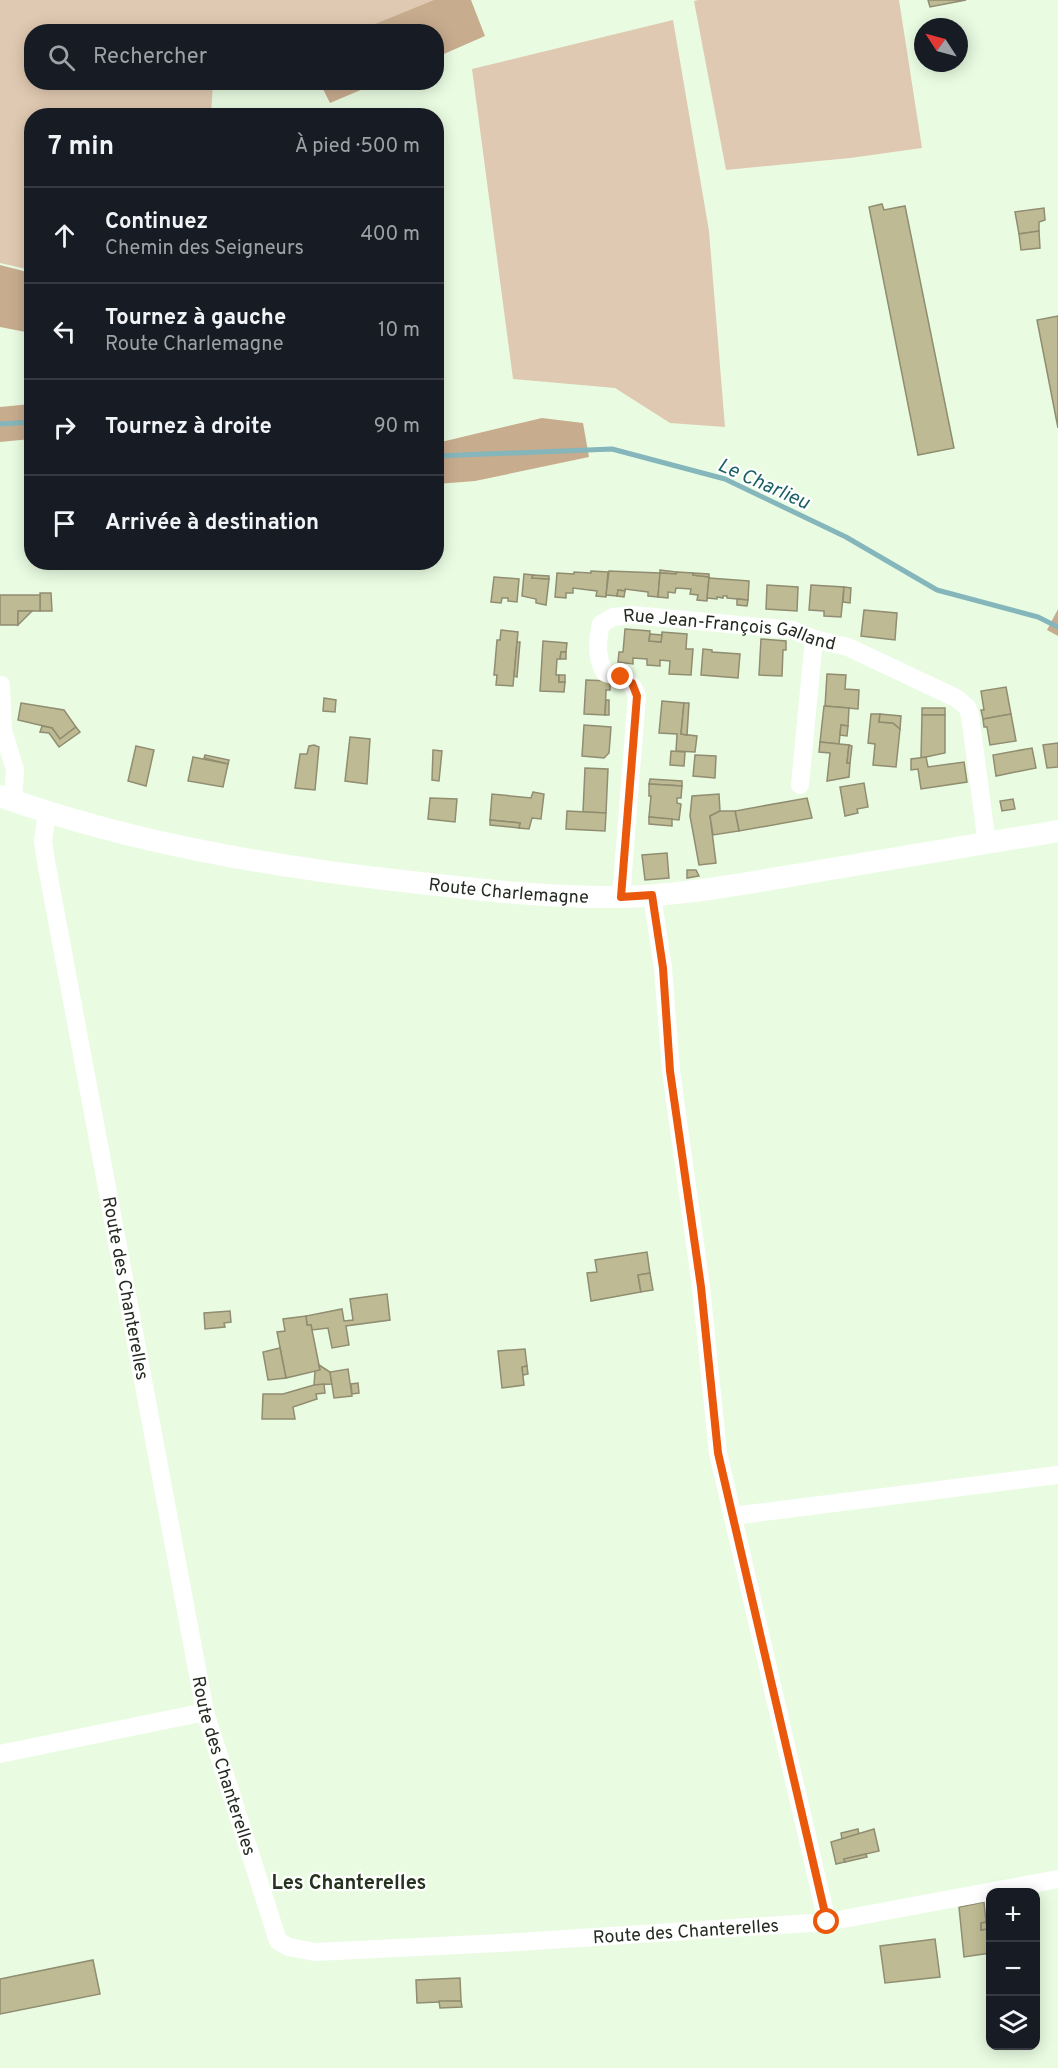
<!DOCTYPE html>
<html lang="fr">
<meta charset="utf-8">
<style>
body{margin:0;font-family:Overpass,sans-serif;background:#20242c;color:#f1f3f6}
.controls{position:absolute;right:18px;bottom:18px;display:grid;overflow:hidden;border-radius:12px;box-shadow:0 3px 15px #0003}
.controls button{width:54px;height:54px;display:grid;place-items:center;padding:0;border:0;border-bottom:2px solid #363941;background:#171b24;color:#f1f3f6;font:30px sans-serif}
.compass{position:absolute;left:914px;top:18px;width:54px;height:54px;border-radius:50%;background:#171b24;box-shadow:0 3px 15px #0003;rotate:306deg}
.stop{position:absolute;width:18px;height:18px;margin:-14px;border:4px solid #ea580c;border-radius:50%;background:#fff}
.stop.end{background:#ea580c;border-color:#fff;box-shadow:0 2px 6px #0008}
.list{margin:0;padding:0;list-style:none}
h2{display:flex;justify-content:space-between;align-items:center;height:78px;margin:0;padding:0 24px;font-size:26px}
h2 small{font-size:20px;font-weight:400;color:#9ea1a6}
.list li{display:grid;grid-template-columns:39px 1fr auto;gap:18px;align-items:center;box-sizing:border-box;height:96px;padding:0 24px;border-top:2px solid #363941}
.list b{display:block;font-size:22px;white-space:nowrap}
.list p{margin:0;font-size:20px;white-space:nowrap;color:#9ea1a6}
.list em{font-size:20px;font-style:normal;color:#9ea1a6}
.icon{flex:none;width:33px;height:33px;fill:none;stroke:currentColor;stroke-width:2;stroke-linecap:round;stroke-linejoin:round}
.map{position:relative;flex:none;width:1058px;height:2068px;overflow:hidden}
.search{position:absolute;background:#171b24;box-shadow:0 3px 15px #0003;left:24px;top:24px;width:420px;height:66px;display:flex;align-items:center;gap:15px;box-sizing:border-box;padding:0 21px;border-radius:24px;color:#9ea1a6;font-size:22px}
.panel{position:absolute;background:#171b24;box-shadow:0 3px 15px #0003;left:24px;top:108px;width:420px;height:462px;border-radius:24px}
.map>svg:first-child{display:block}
.green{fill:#e0c9b2}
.forest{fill:#c8ac8e}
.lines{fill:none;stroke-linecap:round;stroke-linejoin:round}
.stream{stroke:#84b6bb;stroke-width:5}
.building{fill:#beba93;stroke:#908d71;stroke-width:1.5}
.minor{stroke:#fff;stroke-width:18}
.major{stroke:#fff;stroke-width:22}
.route{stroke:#ea580c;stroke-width:8}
.labels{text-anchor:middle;stroke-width:4.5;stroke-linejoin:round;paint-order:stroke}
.street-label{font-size:18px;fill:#242b21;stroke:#fff}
.water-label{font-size:20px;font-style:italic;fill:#1b5f65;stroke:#fff}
.neighbourhood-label{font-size:20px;font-weight:bold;fill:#24321e;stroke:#fff}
</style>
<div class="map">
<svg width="1058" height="2068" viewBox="0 0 1058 2068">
<rect width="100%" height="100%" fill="#e9fce2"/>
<g class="green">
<path d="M0,0H468L382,31L32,32V82L213,83L211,115L32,116L31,270L0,263Z"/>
<path d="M698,0H899L922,148L850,158L726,170L694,1Z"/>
<path d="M673,20L709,231L725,427L670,423L615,388L513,379L472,69Z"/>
</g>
<g class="forest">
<path d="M434,0H471L485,36L437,57L436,32L358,31Z"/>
<path d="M320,83H377L330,103Z"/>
<path d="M0,265L31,273V333L0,327Z"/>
<path d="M31,404V439L0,442V407Z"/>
<path d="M542,418L583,423L589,457L475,481L437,484V443Z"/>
<path d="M1058,609V636L1047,630Z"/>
</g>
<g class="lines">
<g class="stream">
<path d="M0,424L32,422"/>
<path d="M436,456L612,449L725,479L846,537L937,590L1038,617L1058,627"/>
</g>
</g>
<g class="building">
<path d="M928,0H966L930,7Z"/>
<path d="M882,204L884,210L905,206L954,448L918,455L869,207Z"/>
<path d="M1044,208L1045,220L1039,222V231L1019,234L1015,212Z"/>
<path d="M1039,231L1040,248L1021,250L1019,234Z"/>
<path d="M1058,316V428L1037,320Z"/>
<path d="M660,570L677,572L676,574L660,573Z"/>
<path d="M591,571L608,572L606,597L596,596L597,591L573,588V593H566V598L555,597L557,573L574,574V572L591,573Z"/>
<path d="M609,571L660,573L658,597L648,596V592L625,589V591L618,590L617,596L606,595Z"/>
<path d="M677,572L693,573V575L709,577L707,601L697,600L698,595L690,594L691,589L676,588L675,593L668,592V598L658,597L660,573L676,574Z"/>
<path d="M693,573L709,574V577L693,575Z"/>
<path d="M524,574L533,575L532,578L549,579L546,605L536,603V599L522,596Z"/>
<path d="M533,575L549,576V579L532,578Z"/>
<path d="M494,577L519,579L517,602L508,601V598H502L501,603L491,602Z"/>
<path d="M709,578L749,581L748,600L727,598V596H723V598L717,597V599L707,598Z"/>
<path d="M767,585L798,587L797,611L766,609Z"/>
<path d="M811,585L844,587L841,617L824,616V611L809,610Z"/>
<path d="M844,587L851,588L850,603L843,602Z"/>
<path d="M618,590L625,591L624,597L617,596Z"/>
<path d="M40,593H51L52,611H40Z"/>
<path d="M0,595H40V611H18V625H0Z"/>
<path d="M737,599L748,600L747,606L737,605Z"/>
<path d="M864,610L897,613L895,640L861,636Z"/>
<path d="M18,611H32L18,625Z"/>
<path d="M625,629L650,631L649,641L661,642L662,632L687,634L686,649H693L691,675L669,674L670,661L660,660V666L647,665V659L633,658V664L618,662L619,652H623Z"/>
<path d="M501,630L518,632L513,686L496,685L497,675H494L497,640H500Z"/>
<path d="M650,634L662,635L661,642L649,641Z"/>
<path d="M761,639L786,641V650H783L782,676L759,675Z"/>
<path d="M543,641L567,643L566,652H561L560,659H557L556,675H559V682H565L564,692L540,691Z"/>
<path d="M517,642H520L517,677L514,676Z"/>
<path d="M703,649L712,650V652L740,654L738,678L701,675Z"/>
<path d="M561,652H566V659H560Z"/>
<path d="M827,674L846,675L845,689L859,690L858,709L825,706Z"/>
<rect x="559" y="675" width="6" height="7"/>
<path d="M586,680L610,681V690H606L605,715L584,714Z"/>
<path d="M1006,687L1011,714L983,719L981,710H984L981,691Z"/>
<path d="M324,698L336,700L335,712L323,711Z"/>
<path d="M606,700H609V715H605Z"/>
<path d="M662,701L684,703L681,734L697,736L695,752L676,751L677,734L659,733Z"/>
<path d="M21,703L64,710L76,727L60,739L52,728L18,720Z"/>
<path d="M684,703H689L687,735L681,734Z"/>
<path d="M824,706L849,708L848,726L841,725L839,744L820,742Z"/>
<rect x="922" y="708" width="23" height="7"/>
<path d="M871,714H880L879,722L893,723L900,729L896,767L873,765L875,744L868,743Z"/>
<path d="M880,714L901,716L900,729L893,723L879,722Z"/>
<path d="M1011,714L1016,741L990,745L987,727H984L983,719Z"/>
<path d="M922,715H945V753L921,758Z"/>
<path d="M584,725L611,727L609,753L604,758L582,756Z"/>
<path d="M841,725L848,726L847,736L840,735Z"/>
<path d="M42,726L52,728L60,739L76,727L80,732L59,747L49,733L40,732Z"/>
<path d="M350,737L370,739L367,784L345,781Z"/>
<path d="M820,742L849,745L847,763H850L849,777L827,781L830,753L819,752Z"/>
<path d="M1058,743V767L1047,768L1043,745Z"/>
<path d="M314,745L319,747L315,790L295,788L300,754H307L309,746Z"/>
<path d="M849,745L852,746L850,763H847Z"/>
<path d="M136,746L154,750L146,786L128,781Z"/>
<path d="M1032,748L1036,768L996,776L993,755Z"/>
<path d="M433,750L442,751L439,781L432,780Z"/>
<path d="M671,751L685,752L684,766L670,765Z"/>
<path d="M205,755L229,760L228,764L204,758Z"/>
<path d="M695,755L716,756L715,778L693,776Z"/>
<path d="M193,757L228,764L223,787L188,781Z"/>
<path d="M926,757L928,767L964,762L967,782L921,789L918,769L911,770V759Z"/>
<path d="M585,768L608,769L606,813L583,812Z"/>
<path d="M650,779L682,781V786L649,784Z"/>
<path d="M864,783L868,807L857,809L858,813L845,816L840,787Z"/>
<path d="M649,784L682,786L681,798H677V803L681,804L679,820L649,817L651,796H649Z"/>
<path d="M533,792L544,794L541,819L532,818L529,829L519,828L520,823L490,820L492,794L531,798Z"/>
<path d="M719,794L720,811L710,816L716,863L699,865L690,816L692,796Z"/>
<path d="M430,798L457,799L455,822L428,819Z"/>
<path d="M807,798L812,818L739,831L735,811Z"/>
<path d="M1013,799L1015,809L1002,811L1000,801Z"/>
<path d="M567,811L606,813L605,831L566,829Z"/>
<path d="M720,811H735L739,831L713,835L710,816Z"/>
<path d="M649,817L672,819V826L649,824Z"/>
<path d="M490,820L520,823L519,828L490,825Z"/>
<path d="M667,853L669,878L645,880L642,855Z"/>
<path d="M687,870H696L699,876L687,878Z"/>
<path d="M647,1252L650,1273L638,1275L641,1292L591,1301L587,1273L597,1272L595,1260Z"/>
<path d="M650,1273L653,1290L641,1292L638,1275Z"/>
<path d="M387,1294L390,1320L346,1326L349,1345L332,1348L328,1328L312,1330L311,1325H307L306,1316L342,1309L344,1321L353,1320L350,1299Z"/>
<path d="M230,1311L231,1322L224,1323L225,1327L205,1329L204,1313Z"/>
<path d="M306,1316L307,1325H311L320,1370L286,1378L277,1332L285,1331L283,1319Z"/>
<path d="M280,1348L286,1378L268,1380L263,1352Z"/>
<path d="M525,1349L527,1366L522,1367L524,1385L502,1388L498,1351Z"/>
<path d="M319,1365L330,1372L332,1384L314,1385L315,1371L320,1370Z"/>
<path d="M527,1366L528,1374L523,1375L522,1367Z"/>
<path d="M348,1369L352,1396L334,1398L330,1372Z"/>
<path d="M358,1383L359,1393L352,1394L351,1384Z"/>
<path d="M324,1384L325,1393L316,1394L317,1399L293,1407L295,1419H262L263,1394H283L314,1385Z"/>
<path d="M858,1829L859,1835L842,1839L841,1833Z"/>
<path d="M874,1829L879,1851L844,1859L845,1862L836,1864L831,1842Z"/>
<path d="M866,1854L867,1857L845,1862L844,1859Z"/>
<path d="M984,1902L986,1922L981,1923V1930L987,1929L990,1953L964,1957L959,1907Z"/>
<path d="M986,1922L987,1929L981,1930V1923Z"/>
<path d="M935,1939L940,1977L885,1983L880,1946Z"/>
<path d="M93,1960L100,1994L0,2014V1979Z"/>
<path d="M460,1978L461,2001L417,2003L416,1980Z"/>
<path d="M439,2001H461L462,2007L440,2008Z"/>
</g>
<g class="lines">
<g class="minor">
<path d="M1,685L3,730L15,770L13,801"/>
<path d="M800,785L814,639"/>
<path id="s1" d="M47,812L43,841L45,856L205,1712L278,1941L289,1947L315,1952L518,1942L827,1922L1058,1879"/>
<path d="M652,895L663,968L671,1071L701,1287L718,1453L827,1922"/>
<path id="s2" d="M621,897L637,696C630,678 624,677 605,673C596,657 597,642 601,624L613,617L632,615L793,630L814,639L848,647L956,698L967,707L970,715L987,844"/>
<path d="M732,1516L1058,1475"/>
<path d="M0,1754L205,1712"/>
</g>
<path class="major" id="s3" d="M0,796C132,843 272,867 411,882C481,890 550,898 621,897C687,895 753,882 819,871C898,858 978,845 1058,831"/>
</g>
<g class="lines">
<path class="route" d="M621,677L632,683L637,696L621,897L652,895L663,968L670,1071L701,1287L718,1453L827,1922"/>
</g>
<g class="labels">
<g class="street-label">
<text dy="6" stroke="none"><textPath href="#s2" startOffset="426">Rue Jean-François Galland</textPath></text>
<text dy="6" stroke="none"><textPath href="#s3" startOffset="519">Route Charlemagne</textPath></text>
<text dy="6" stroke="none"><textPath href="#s1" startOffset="484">Route des Chanterelles</textPath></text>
<text dy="6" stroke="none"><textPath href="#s1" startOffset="972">Route des Chanterelles</textPath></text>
<text dy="6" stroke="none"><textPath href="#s1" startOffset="1566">Route des Chanterelles</textPath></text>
</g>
<g class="water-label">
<text transform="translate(764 483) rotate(24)" y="7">Le Charlieu</text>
</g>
<g class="neighbourhood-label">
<text x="349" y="1889">Les Chanterelles</text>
</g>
</g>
</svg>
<div class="controls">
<button>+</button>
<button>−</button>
<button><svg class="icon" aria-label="layers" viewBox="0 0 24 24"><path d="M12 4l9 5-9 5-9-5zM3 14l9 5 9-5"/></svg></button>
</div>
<svg class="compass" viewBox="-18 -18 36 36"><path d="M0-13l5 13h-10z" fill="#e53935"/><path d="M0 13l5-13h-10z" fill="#9ea1a6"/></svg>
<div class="stop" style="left:827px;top:1922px"></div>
<div class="stop end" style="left:621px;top:677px"></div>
<div class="search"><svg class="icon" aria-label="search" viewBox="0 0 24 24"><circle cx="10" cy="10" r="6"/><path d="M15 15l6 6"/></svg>Rechercher</div>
<section class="panel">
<h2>7 min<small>À pied · 500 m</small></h2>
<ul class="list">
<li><svg class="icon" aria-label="ahead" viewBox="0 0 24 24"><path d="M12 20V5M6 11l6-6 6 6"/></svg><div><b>Continuez</b><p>Chemin des Seigneurs</p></div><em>400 m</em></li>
<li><svg class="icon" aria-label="left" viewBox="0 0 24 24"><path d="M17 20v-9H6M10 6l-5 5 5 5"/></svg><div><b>Tournez à gauche</b><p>Route Charlemagne</p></div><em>10 m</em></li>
<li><svg class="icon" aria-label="right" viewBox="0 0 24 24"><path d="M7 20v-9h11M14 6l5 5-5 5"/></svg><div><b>Tournez à droite</b></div><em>90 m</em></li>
<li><svg class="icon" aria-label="arrive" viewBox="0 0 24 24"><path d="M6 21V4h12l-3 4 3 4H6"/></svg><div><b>Arrivée à destination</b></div></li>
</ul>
</section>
</div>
